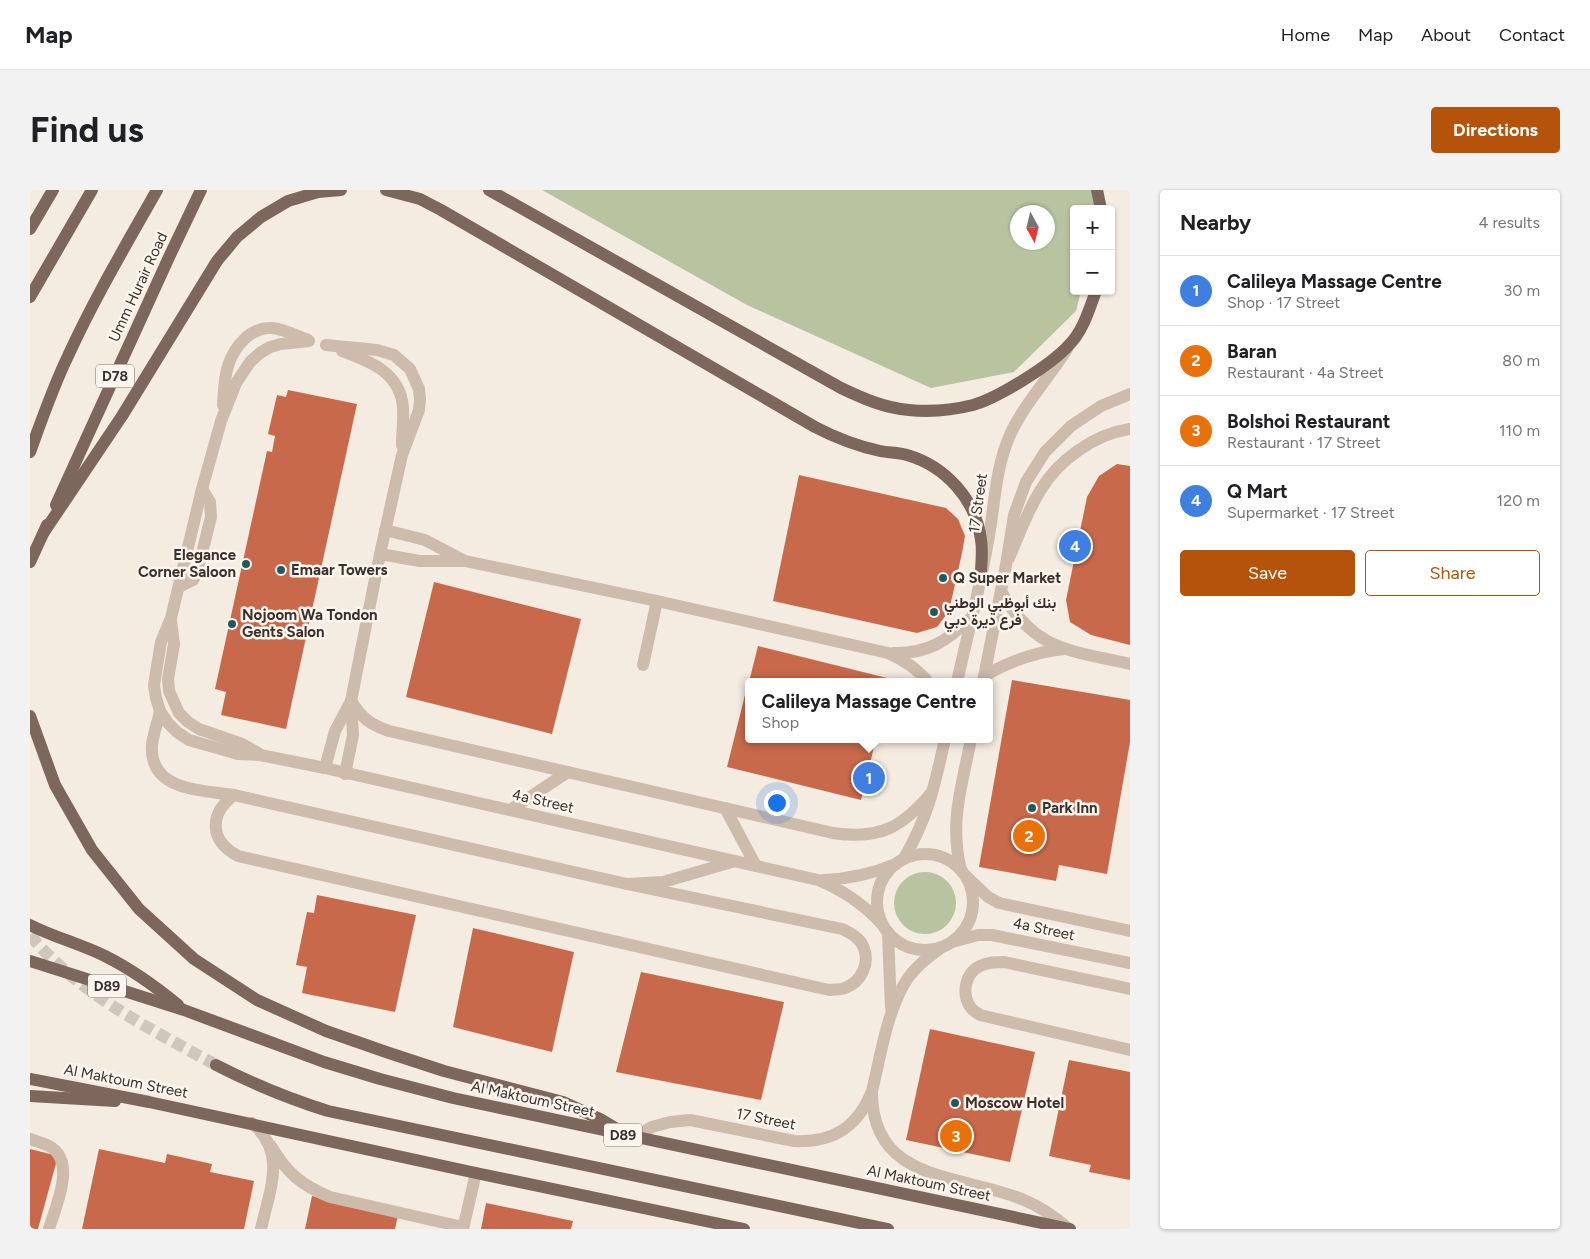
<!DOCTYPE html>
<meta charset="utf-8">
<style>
body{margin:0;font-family:Figtree,Vazirmatn,sans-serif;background:#f2f2f2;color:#202124}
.controls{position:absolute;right:15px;top:15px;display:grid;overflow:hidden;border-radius:5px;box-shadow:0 1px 4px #0004}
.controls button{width:45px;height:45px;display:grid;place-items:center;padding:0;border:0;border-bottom:1px solid #e0e0e0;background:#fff;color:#202124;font:25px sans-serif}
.compass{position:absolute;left:980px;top:15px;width:45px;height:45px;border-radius:50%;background:#fff;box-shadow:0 1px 4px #0004;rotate:172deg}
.you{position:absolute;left:746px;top:612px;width:18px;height:18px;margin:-12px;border:4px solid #fff;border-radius:50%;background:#1a73e8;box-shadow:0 0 0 8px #1a73e833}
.badge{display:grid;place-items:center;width:32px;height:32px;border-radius:50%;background:#b45309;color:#fff;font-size:16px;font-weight:700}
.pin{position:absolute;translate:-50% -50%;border:2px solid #fff;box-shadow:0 1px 5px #0006}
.popup{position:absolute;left:715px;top:488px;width:248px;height:65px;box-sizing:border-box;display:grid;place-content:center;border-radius:5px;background:#fff;filter:drop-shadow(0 1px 4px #0005);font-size:16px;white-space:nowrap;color:#757577}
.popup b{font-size:19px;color:#202124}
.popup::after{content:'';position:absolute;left:50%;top:100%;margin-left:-10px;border:10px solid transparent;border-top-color:#fff}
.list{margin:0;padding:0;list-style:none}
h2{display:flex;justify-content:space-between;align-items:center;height:65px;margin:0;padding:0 20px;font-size:21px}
h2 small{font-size:16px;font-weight:400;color:#757577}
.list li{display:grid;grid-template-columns:32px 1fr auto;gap:15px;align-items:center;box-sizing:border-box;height:70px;padding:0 20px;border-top:1px solid #e0e0e0}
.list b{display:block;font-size:19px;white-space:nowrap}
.list p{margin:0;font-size:16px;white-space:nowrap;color:#757577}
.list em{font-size:16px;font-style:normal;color:#757577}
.actions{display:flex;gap:10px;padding:15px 20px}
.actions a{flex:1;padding:11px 0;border:1px solid #b45309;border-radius:5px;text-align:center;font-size:18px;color:#b45309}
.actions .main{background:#b45309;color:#fff}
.map{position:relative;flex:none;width:1100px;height:1039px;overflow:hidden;border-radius:5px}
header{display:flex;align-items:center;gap:30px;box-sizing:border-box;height:70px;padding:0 25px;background:#fff;border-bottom:1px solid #e0e0e0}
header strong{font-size:24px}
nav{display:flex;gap:28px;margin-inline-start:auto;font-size:18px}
.intro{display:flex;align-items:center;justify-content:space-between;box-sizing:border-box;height:120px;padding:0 30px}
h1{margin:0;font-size:35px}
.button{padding:12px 22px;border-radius:5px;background:#b45309;color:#fff;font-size:18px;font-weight:700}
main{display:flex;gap:30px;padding:0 30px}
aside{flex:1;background:#fff;border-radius:5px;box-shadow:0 1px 4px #0004}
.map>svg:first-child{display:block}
.green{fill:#b8c4a0;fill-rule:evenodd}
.building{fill:#c8694b}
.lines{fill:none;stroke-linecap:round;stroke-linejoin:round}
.primary-tunnel{stroke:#cfc6bd;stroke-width:12;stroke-dasharray:12 6;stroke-linecap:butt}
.service{stroke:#cdbbac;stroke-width:12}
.minor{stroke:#cdbbac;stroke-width:12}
.tertiary{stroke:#cdbbac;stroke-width:12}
.primary{stroke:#7d675c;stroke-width:12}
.poi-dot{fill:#1f5a5e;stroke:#fbf5ee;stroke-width:2}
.labels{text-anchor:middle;stroke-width:5;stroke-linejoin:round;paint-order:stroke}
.shield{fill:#fbf5ee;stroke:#756b66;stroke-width:1}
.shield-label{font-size:14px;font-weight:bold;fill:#3b302b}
.street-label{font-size:15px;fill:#3b302b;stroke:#fbf5ee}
.poi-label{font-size:15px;font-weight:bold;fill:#3b302b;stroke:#fbf5ee;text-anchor:start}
</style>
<header>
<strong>Map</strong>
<nav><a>Home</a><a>Map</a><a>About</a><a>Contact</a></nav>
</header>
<div class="intro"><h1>Find us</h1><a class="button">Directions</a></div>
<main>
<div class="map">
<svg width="1100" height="1039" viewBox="0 0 1100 1039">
<rect width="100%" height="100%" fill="#f4ebe1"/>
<g class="green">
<path d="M512,0H1062L1066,19H1044V101H1051L1046,121L984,182L901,198L717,115ZM988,22H1018V52H988Z"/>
<circle cx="895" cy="713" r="31"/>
</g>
<g class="building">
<path d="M258,200L327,214L256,539L191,525L196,502L185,499L237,261L242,262L245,246L238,244L247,205L256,207Z"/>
<path d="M1087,274L1100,276V455L1061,445L1040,432L1036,410L1057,307L1069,286Z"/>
<path d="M769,285L916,318L928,329L935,346L932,363L919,421L907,437L887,443L743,411Z"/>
<path d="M404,392L551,429L522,544L376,507Z"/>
<path d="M728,456L861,489L860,492H719Z"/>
<path d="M982,490L1100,510V552L1077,684L1029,675L1026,691L949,677Z"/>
<path d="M718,493L719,549H846L831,610L697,577Z"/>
<path d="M287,705L386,725L365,822L272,803L277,777L266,775L277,722L284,723Z"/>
<path d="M443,738L544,762L522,862L423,837Z"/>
<path d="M611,782L754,812L731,910L586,882Z"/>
<path d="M900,839L1005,862L980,972L876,950Z"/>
<path d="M1039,870L1100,882V990L1059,982L1061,975L1019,966Z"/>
<path d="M0,959L28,966L8,1039H0Z"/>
<path d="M69,959L135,973L137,964L182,974L180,982L224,991L214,1039H52Z"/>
<path d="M282,1006L368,1025L365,1039H275Z"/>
<path d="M456,1013L543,1031L541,1039H451Z"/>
</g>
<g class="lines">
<path class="primary-tunnel" d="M0,745C50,805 119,838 186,875"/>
<g class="service">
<path d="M979,368C989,345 997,322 1010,301C1028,270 1065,244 1100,239"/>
<path d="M149,397L163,390L167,383L181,327L180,312L172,299"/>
<path d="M613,475L627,411"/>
<path d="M321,511C332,528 339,534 359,541L803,643C849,650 872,638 902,602"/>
<path d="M130,521C128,532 123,544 122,555C119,601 171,600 204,605L597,694L633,692L705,671"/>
<path d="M204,605C178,625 180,651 208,666L799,800C804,799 810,800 815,798C831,792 841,773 833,756C829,747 820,743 812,739L597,694"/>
<path d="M695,618L726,676"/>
<path d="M480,620L538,582"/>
<path d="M1100,799L974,772C966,772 958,772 950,776C935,783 931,804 941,818C943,820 947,823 950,825L1100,860"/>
<path d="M222,933C258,963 239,1001 231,1039"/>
<path d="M241,956C257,983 271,995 300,1007L433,1037"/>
</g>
<g class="minor">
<path d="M279,151L251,154L240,157L230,163L220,172L206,193L191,231L172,299L141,428L131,452L124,495L126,508L130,521L138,533L147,542L159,550L208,564L230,565L295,578L788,690C813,700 832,713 851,733"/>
<path d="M296,155L347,160L364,165L380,179L389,199L390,209L389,220L372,265L350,364L321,511L323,545L315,584"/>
<path d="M312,161C339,171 370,182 373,217C374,229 372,243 372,255"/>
<path d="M193,215C194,202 194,188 198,176C204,157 220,137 242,138C254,139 267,146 278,150"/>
<path d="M355,340L395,350L433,370"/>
<path d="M350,364L390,371H435L627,411L858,463C874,470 887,478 898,492"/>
<path d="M971,401C1004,461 1039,460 1100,474"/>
<path d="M141,431L144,454L138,489L139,501L149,523L158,532L169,539L212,554L228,563"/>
<path d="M863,463C898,464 917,451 941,428"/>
<path d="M954,486C980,471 1004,462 1034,459"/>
<path d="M295,578L305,541L321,511"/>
<path d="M936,686L958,707L969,713L1100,741"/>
<path d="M793,690C819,689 842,684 866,674"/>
<path d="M922,752L948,745H962L1100,773"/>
<path d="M0,949C6,951 13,953 19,956C47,971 26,1015 19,1039"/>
<path d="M433,1039L446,983"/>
</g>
<g class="tertiary">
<path d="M927,492C937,447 949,402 957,357C965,319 964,281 980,245C994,214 1019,188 1037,159"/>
<path d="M953,492L976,375L984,325L996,292L1015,262L1041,236L1071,216L1100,204"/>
<circle cx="895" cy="712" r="48"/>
<path d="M874,668C898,628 905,594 915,549"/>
<path d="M931,680C919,632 932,596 941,549"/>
<path d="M858,743L861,818"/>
<path d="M842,904C843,994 934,984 994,1010C1011,1017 1025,1027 1039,1039"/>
<path d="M605,947L622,937L640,932L660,930L764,951C803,953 828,937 842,901C851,865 857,819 878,788C887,775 900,766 912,757"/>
</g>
<g class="primary">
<path d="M356,0L390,9L411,20L785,237C806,248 827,256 850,261C859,263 868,262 877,265C915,276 946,309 951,350C953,361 951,373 951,384"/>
<path d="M459,0L811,198C832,208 854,218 879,220C899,222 923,220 943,215C968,208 1021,175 1039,155C1053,141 1059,120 1066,101"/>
<path d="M1067,0L1071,19"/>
<path d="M0,39L23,0"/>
<path d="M0,107L62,0"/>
<path d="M0,262C12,229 23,197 38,166C64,109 96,55 127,0"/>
<path d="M26,315L140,65L171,0"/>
<path d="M14,342L92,226L187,71L207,47L231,27L258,11L288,2L311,0"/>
<path d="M0,372L17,335"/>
<path d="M0,526L25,595L62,660L109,719L164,769L227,810L296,841L359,863L414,881L533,912L570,929L590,941"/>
<path d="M0,735C24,747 50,754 75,766C101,779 125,796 148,815"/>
<path d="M0,771L154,820L294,872L350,889L423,908L1040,1039"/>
<path d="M186,875C223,894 259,909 298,921L858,1039"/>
<path d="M0,889L119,912L446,983L714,1039"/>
<path d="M0,906L85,911"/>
</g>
</g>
<g class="poi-dot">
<circle cx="216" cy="374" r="5"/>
<circle cx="251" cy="380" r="5"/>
<circle cx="913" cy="388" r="5"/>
<circle cx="904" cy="422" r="5"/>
<circle cx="202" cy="434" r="5"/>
<circle cx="1002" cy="618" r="5"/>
<circle cx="925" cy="913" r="5"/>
</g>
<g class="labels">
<g class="shield">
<rect x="66" y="174.5" width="38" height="23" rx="4"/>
<rect x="58" y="784.5" width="38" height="23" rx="4"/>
<rect x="574" y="933.5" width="38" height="23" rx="4"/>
</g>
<g class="shield-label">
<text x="85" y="191">D78</text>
<text x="77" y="801">D89</text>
<text x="593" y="950">D89</text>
</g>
<g class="street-label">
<text transform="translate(108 97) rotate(-65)" y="5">Umm Hurair Road</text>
<text transform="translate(948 313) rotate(-82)" y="5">17 Street</text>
<text transform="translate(513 611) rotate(13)" y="5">4a Street</text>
<text transform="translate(1014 739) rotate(12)" y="5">4a Street</text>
<text transform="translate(96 891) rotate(11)" y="5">Al Maktoum Street</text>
<text transform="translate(503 909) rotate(12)" y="5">Al Maktoum Street</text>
<text transform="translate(736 929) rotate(11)" y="5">17 Street</text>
<text transform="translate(899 993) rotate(12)" y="5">Al Maktoum Street</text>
</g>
<g class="poi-label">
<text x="206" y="370" text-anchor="end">Elegance<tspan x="206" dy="17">Corner Saloon</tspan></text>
<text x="261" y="385">Emaar Towers</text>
<text x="923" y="393">Q Super Market</text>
<text x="914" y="418">بنك أبوظبي الوطني<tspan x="914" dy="17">فرع ديرة دبي</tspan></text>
<text x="212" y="430">Nojoom Wa Tondon<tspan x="212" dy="17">Gents Salon</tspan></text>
<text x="1012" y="623">Park Inn</text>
<text x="935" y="918">Moscow Hotel</text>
</g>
</g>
</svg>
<div class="controls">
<button>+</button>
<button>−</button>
</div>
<svg class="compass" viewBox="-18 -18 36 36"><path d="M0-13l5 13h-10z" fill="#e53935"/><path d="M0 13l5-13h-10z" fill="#757577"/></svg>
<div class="you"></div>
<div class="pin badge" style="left:839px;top:588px;background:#3f7fe0">1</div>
<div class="popup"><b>Calileya Massage Centre</b>Shop</div>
<div class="pin badge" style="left:999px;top:646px;background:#e8710a">2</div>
<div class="pin badge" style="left:926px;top:946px;background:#e8710a">3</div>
<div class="pin badge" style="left:1045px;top:356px;background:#3f7fe0">4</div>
</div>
<aside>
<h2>Nearby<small>4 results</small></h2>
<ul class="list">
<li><span class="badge" style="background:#3f7fe0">1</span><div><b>Calileya Massage Centre</b><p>Shop · 17 Street</p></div><em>30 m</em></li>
<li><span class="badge" style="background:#e8710a">2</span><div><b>Baran</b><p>Restaurant · 4a Street</p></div><em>80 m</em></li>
<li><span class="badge" style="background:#e8710a">3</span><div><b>Bolshoi Restaurant</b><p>Restaurant · 17 Street</p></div><em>110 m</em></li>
<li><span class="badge" style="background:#3f7fe0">4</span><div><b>Q Mart</b><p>Supermarket · 17 Street</p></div><em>120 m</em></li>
</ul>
<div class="actions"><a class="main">Save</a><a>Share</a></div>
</aside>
</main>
